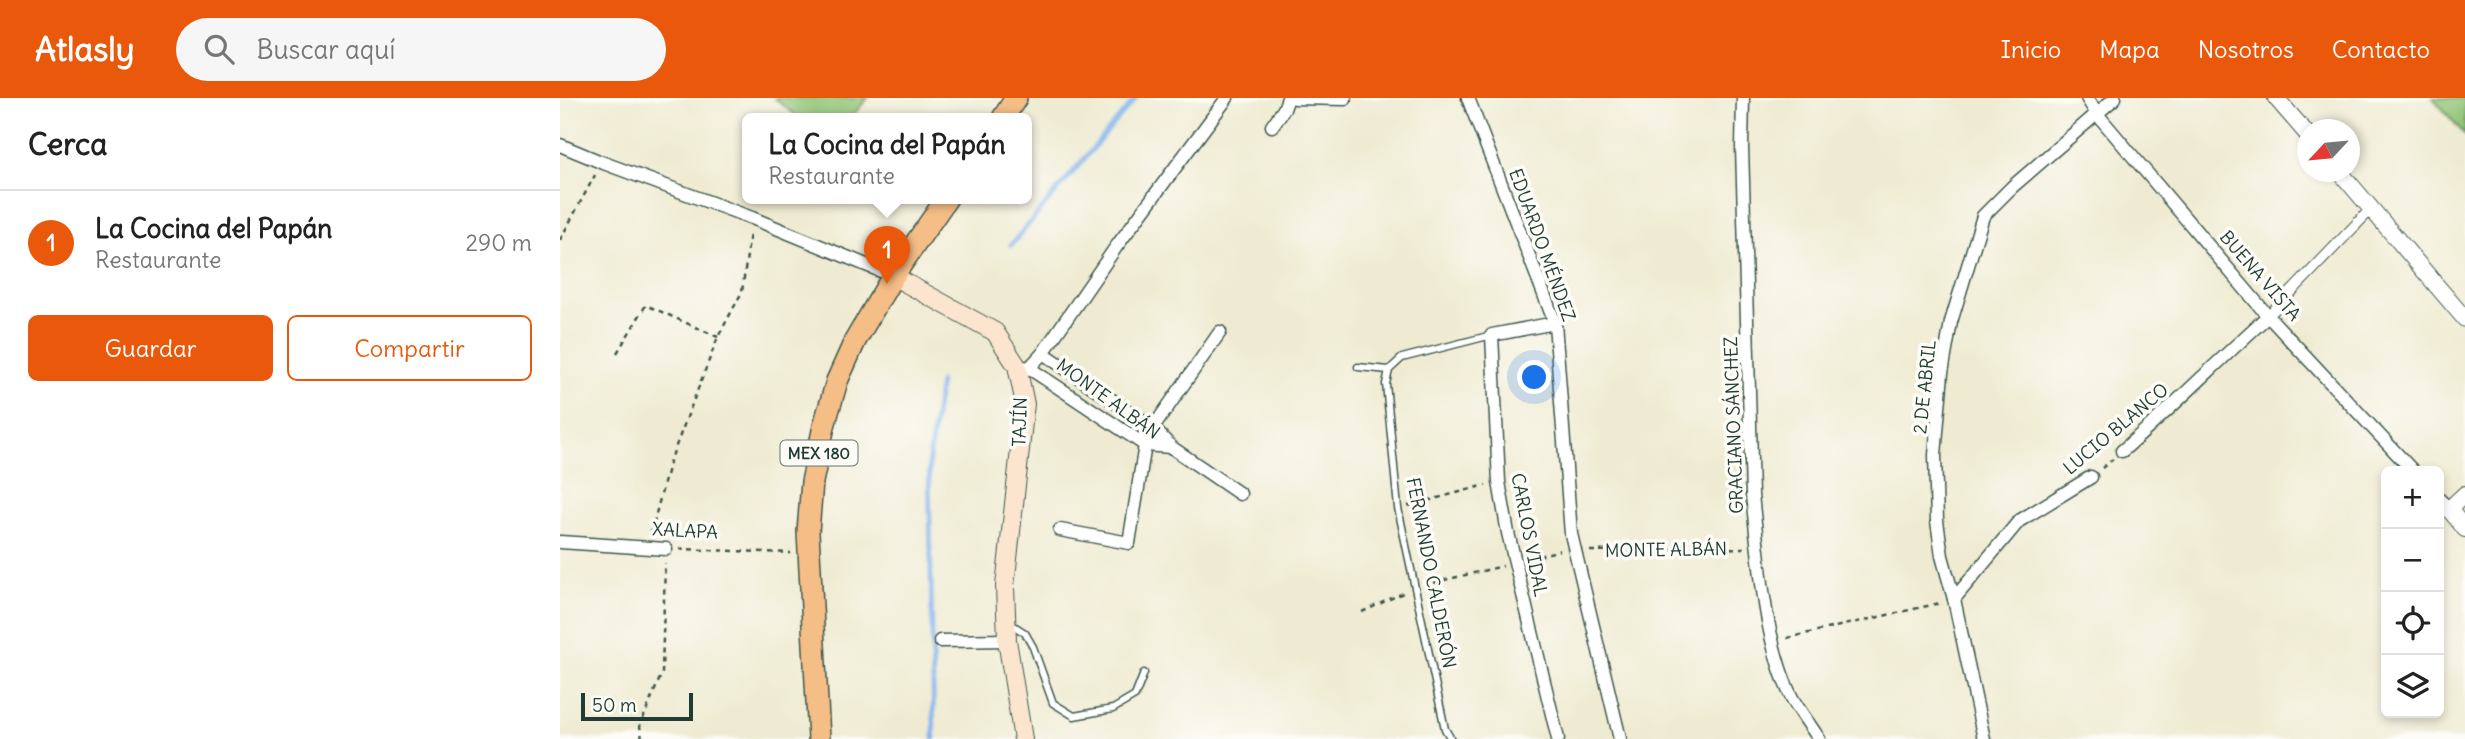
<!DOCTYPE html>
<html lang="es">
<meta charset="utf-8">
<style>
body{margin:0;font-family:Delius,sans-serif;background:#f6f6f6;color:#222}
.controls{position:absolute;right:21px;bottom:21px;display:grid;overflow:hidden;border-radius:10px;box-shadow:0 4px 10px #0003}
.controls button{width:63px;height:63px;display:grid;place-items:center;padding:0;border:0;border-bottom:2px solid #e0e0e0;background:#fff;color:#222;font:35px sans-serif}
.compass{position:absolute;left:1737px;top:21px;width:63px;height:63px;border-radius:50%;background:#fff;box-shadow:0 4px 10px #0003;rotate:244deg}
.scale{position:absolute;left:21px;bottom:18px;width:112px;box-sizing:border-box;padding-left:7px;border:4px solid #1f3d34;border-top:0;font-size:19px;line-height:24px;white-space:nowrap;color:#1f3d34;-webkit-text-stroke:5px #fdfcf7;paint-order:stroke}
.you{position:absolute;left:975px;top:280px;width:24px;height:24px;margin:-18px;border:5px solid #fff;border-radius:50%;background:#1a73e8;box-shadow:0 0 0 10px #1a73e833}
.badge{display:grid;place-items:center;width:46px;height:46px;border-radius:50%;background:#ea580c;color:#fff;font-size:23px;font-weight:700}
.pin{position:absolute;translate:-50% -58px;filter:drop-shadow(0 2px 4px #0008)}
.pin::after{content:'';position:absolute;top:37px;width:24px;height:21px;background:inherit;clip-path:polygon(0 0,100% 0,50% 100%)}
.popup{position:absolute;left:182px;top:15px;width:290px;height:91px;box-sizing:border-box;display:grid;place-content:center;border-radius:10px;background:#fff;filter:drop-shadow(0 2px 5px #0005);font-size:23px;white-space:nowrap;color:#767676}
.popup b{font-size:26px;color:#222}
.popup::after{content:'';position:absolute;left:50%;top:100%;margin-left:-14px;border:14px solid transparent;border-top-color:#fff}
.list{margin:0;padding:0;list-style:none}
h2{display:flex;justify-content:space-between;align-items:center;height:91px;margin:0;padding:0 28px;font-size:30px}
h2 small{font-size:23px;font-weight:400;color:#767676}
.list li{display:grid;grid-template-columns:46px 1fr auto;gap:21px;align-items:center;box-sizing:border-box;height:105px;padding:0 28px;border-top:2px solid #e0e0e0}
.list b{display:block;font-size:26px;white-space:nowrap}
.list p{margin:0;font-size:23px;white-space:nowrap;color:#767676}
.list em{font-size:23px;font-style:normal;color:#767676}
.actions{display:flex;gap:14px;padding:21px 28px}
.actions a{flex:1;padding:16px 0;border:2px solid #ea580c;border-radius:10px;text-align:center;font-size:24px;color:#ea580c}
.actions .main{background:#ea580c;color:#fff}
.icon{flex:none;width:38px;height:38px;fill:none;stroke:currentColor;stroke-width:2;stroke-linecap:round;stroke-linejoin:round}
.map{position:relative;flex:none;width:1905px;height:641px;overflow:hidden}
header{display:flex;align-items:center;gap:42px;box-sizing:border-box;height:98px;padding:0 35px;background:#ea580c;color:#fff}
header strong{font-size:33px}
nav{display:flex;gap:38px;margin-inline-start:auto;font-size:24px}
.search{width:490px;height:63px;background:#f6f6f6;display:flex;align-items:center;gap:18px;box-sizing:border-box;padding:0 24px;border-radius:38px;color:#767676;font-size:26px}
main{display:flex}
aside{flex:1;background:#fff}
.map>svg:first-child{display:block}
.green{fill:#91c475;stroke:#588054;stroke-width:2}
.lines{fill:none;stroke-linecap:round;stroke-linejoin:round}
.stream{stroke:#82b4ee;stroke-width:4.5}
.service-casing{stroke:#3e574c;stroke-width:9}
.pedestrian-casing{stroke:#3e574c;stroke-width:12}
.minor-casing{stroke:#3e574c;stroke-width:15}
.tertiary-casing{stroke:#3e574c;stroke-width:18}
.secondary-casing{stroke:#3e574c;stroke-width:20}
.primary-casing{stroke:#3e574c;stroke-width:24}
.path{stroke:#3e574c;stroke-width:2.5;stroke-dasharray:5 5;stroke-linecap:butt}
.service{stroke:#fff;stroke-width:6}
.pedestrian{stroke:#fff;stroke-width:10}
.minor{stroke:#fff;stroke-width:12}
.tertiary{stroke:#fff;stroke-width:16}
.secondary{stroke:#fbe5cf;stroke-width:18}
.primary{stroke:#f6be87;stroke-width:21}
.labels{text-anchor:middle;stroke-width:7;stroke-linejoin:round;paint-order:stroke}
.shield{fill:#fdfcf7;stroke:#62766e;stroke-width:2}
.shield-label{font-size:16px;font-weight:bold;fill:#1f3d34}
.street-label{font-size:18px;fill:#1f3d34;stroke:#fdfcf7}
</style>
<header>
<strong>Atlasly</strong>
<div class="search"><svg class="icon" aria-label="search" viewBox="0 0 24 24"><circle cx="10" cy="10" r="6"/><path d="M15 15l6 6"/></svg>Buscar aquí</div>
<nav><a>Inicio</a><a>Mapa</a><a>Nosotros</a><a>Contacto</a></nav>
</header>
<main>
<aside>
<h2>Cerca<small></small></h2>
<ul class="list">
<li><span class="badge">1</span><div><b>La Cocina del Papán</b><p>Restaurante</p></div><em>290 m</em></li>
</ul>
<div class="actions"><a class="main">Guardar</a><a>Compartir</a></div>
</aside>
<div class="map">
<svg width="1905" height="641" viewBox="0 0 1905 641">
<rect width="100%" height="100%" fill="#fdfcf7"/>
<filter id="ink" filterUnits="userSpaceOnUse"><feTurbulence type="fractalNoise" baseFrequency=".0143" numOctaves="2"/><feDisplacementMap in="SourceGraphic" scale="14" xChannelSelector="R" yChannelSelector="G"/><feConvolveMatrix kernelMatrix="1 2 1 2 8 2 1 2 1" color-interpolation-filters="sRGB"/></filter>
<filter id="wash" filterUnits="userSpaceOnUse"><feTurbulence type="fractalNoise" baseFrequency=".00686" numOctaves="4" result="noise"/><feDisplacementMap in="SourceGraphic" scale="28" xChannelSelector="R" yChannelSelector="G"/><feGaussianBlur stdDeviation="1.57" result="paint"/><feColorMatrix in="noise" values="0 0 0 0 0 0 0 0 0 0 0 0 0 0 0 0 0 1.4 0 .05"/><feComposite in="paint" operator="in"/></filter>
<g filter="url(#wash)">
<rect width="100%" height="100%" fill="#efebd2"/>
<g class="green">
<path d="M214,0H308L290,20H239Z"/>
<path d="M1873,0H1905V37Z"/>
</g>
<g class="lines">
<g class="stream">
<path d="M451,147L576,0"/>
<path d="M374,641L369,362L380,284"/>
</g>
</g>
</g>
<g filter="url(#ink)">
<g class="lines">
<defs>
<g id="service">
<path d="M798,269L829,272"/>
<path d="M451,526L465,535L473,549L493,605L514,618L553,611L575,598L584,575"/>
<path d="M891,641L885,631L838,410L826,286L829,272L842,260L932,237"/>
</g>
<path id="pedestrian" d="M1708,218L1812,110"/>
<g id="minor">
<path d="M735,0L785,1"/>
<path d="M908,0L995,225L1011,436L1060,641"/>
<path d="M1183,0L1182,49L1192,397C1199,458 1204,545 1232,600C1240,614 1250,627 1259,641"/>
<path d="M1527,0L1537,16L1708,218L1853,373"/>
<path d="M712,28L724,11L728,0"/>
<path d="M0,47L41,64L192,120L333,178"/>
<path d="M995,225L932,237L939,384L948,435L998,641"/>
<path d="M483,255L593,330L611,349L680,396"/>
<path d="M457,268L469,270L483,255L556,149L667,0"/>
<path d="M469,270L585,347L611,349"/>
<path d="M1562,353C1612,310 1658,263 1708,218"/>
<path d="M1879,401L1889,411"/>
<path d="M500,432L569,445L585,347L593,330L660,234"/>
<path d="M0,444L106,451"/>
<path d="M1394,501L1459,423L1531,379"/>
<path d="M380,543L447,542"/>
<path d="M1424,641L1394,501L1382,458L1377,423L1375,357L1382,275L1391,224L1423,118L1452,89L1555,0"/>
</g>
<g id="tertiary">
<path d="M1716,0L1748,37"/>
<path d="M1780,74L1905,221"/>
<path d="M1905,396L1889,411L1905,431"/>
</g>
<path id="secondary" d="M333,178L435,234L457,268L465,306L445,488L447,542L463,641"/>
<g id="primary">
<path d="M443,20L456,0"/>
<path d="M259,641L248,434L252,384L264,328L277,283L295,243L333,178L387,100"/>
</g>
</defs>
<use href="#service" class="service-casing"/>
<use href="#pedestrian" class="pedestrian-casing"/>
<use href="#minor" class="minor-casing"/>
<use href="#tertiary" class="tertiary-casing"/>
<use href="#secondary" class="secondary-casing"/>
<use href="#primary" class="primary-casing"/>
<g class="path">
<path d="M0,142L35,77"/>
<path d="M57,255L86,207L158,239"/>
<path d="M1542,370L1553,361"/>
<path d="M848,408L926,387"/>
<path d="M91,435L109,366L158,239L182,194L190,135"/>
<path d="M119,451L231,455"/>
<path d="M1030,453L1184,450"/>
<path d="M969,461L1000,452"/>
<path d="M864,487L943,468"/>
<path d="M802,514L845,494"/>
<path d="M1227,540L1380,505"/>
<path d="M82,641L80,628L102,575L105,465"/>
</g>
<use href="#service" class="service"/>
<use href="#pedestrian" class="pedestrian"/>
<use href="#minor" class="minor"/>
<use href="#tertiary" class="tertiary"/>
<use href="#secondary" class="secondary"/>
<use href="#primary" class="primary"/>
</g>
</g>
<g class="labels">
<rect class="shield" x="220.5" y="342.5" width="77" height="25" rx="5"/>
<g class="shield-label">
<text x="259" y="361">MEX 180</text>
</g>
<g class="street-label">
<text transform="translate(982 147) rotate(70)" y="6">EDUARDO MÉNDEZ</text>
<text transform="translate(1700 178) rotate(49)" y="6">BUENA VISTA</text>
<text transform="translate(1365 289) rotate(-84)" y="6">2 DE ABRIL</text>
<text transform="translate(548 301) rotate(36)" y="6">MONTE ALBÁN</text>
<text transform="translate(460 324) rotate(-88)" y="6">TAJÍN</text>
<text transform="translate(1174 327) rotate(-92)" y="6">GRACIANO SÁNCHEZ</text>
<text transform="translate(1556 331) rotate(-40)" y="6">LUCIO BLANCO</text>
<text transform="translate(125 433) rotate(3)" y="6">XALAPA</text>
<text transform="translate(969 437) rotate(79)" y="6">CARLOS VIDAL</text>
<text transform="translate(1106 452) rotate(-1)" y="6">MONTE ALBÁN</text>
<text transform="translate(871 475) rotate(79)" y="6">FERNANDO CALDERÓN</text>
</g>
</g>
</svg>
<div class="controls">
<button>+</button>
<button>−</button>
<button><svg class="icon" aria-label="locate" viewBox="0 0 24 24"><circle cx="12" cy="12" r="6"/><path d="M12 2v4M12 18v4M2 12h4M18 12h4"/></svg></button>
<button><svg class="icon" aria-label="layers" viewBox="0 0 24 24"><path d="M12 4l9 5-9 5-9-5zM3 14l9 5 9-5"/></svg></button>
</div>
<svg class="compass" viewBox="-18 -18 36 36"><path d="M0-13l5 13h-10z" fill="#e53935"/><path d="M0 13l5-13h-10z" fill="#767676"/></svg>
<div class="scale">50 m</div>
<div class="you"></div>
<div class="pin badge" style="left:327px;top:186px">1</div>
<div class="popup"><b>La Cocina del Papán</b>Restaurante</div>
</div>
</main>
